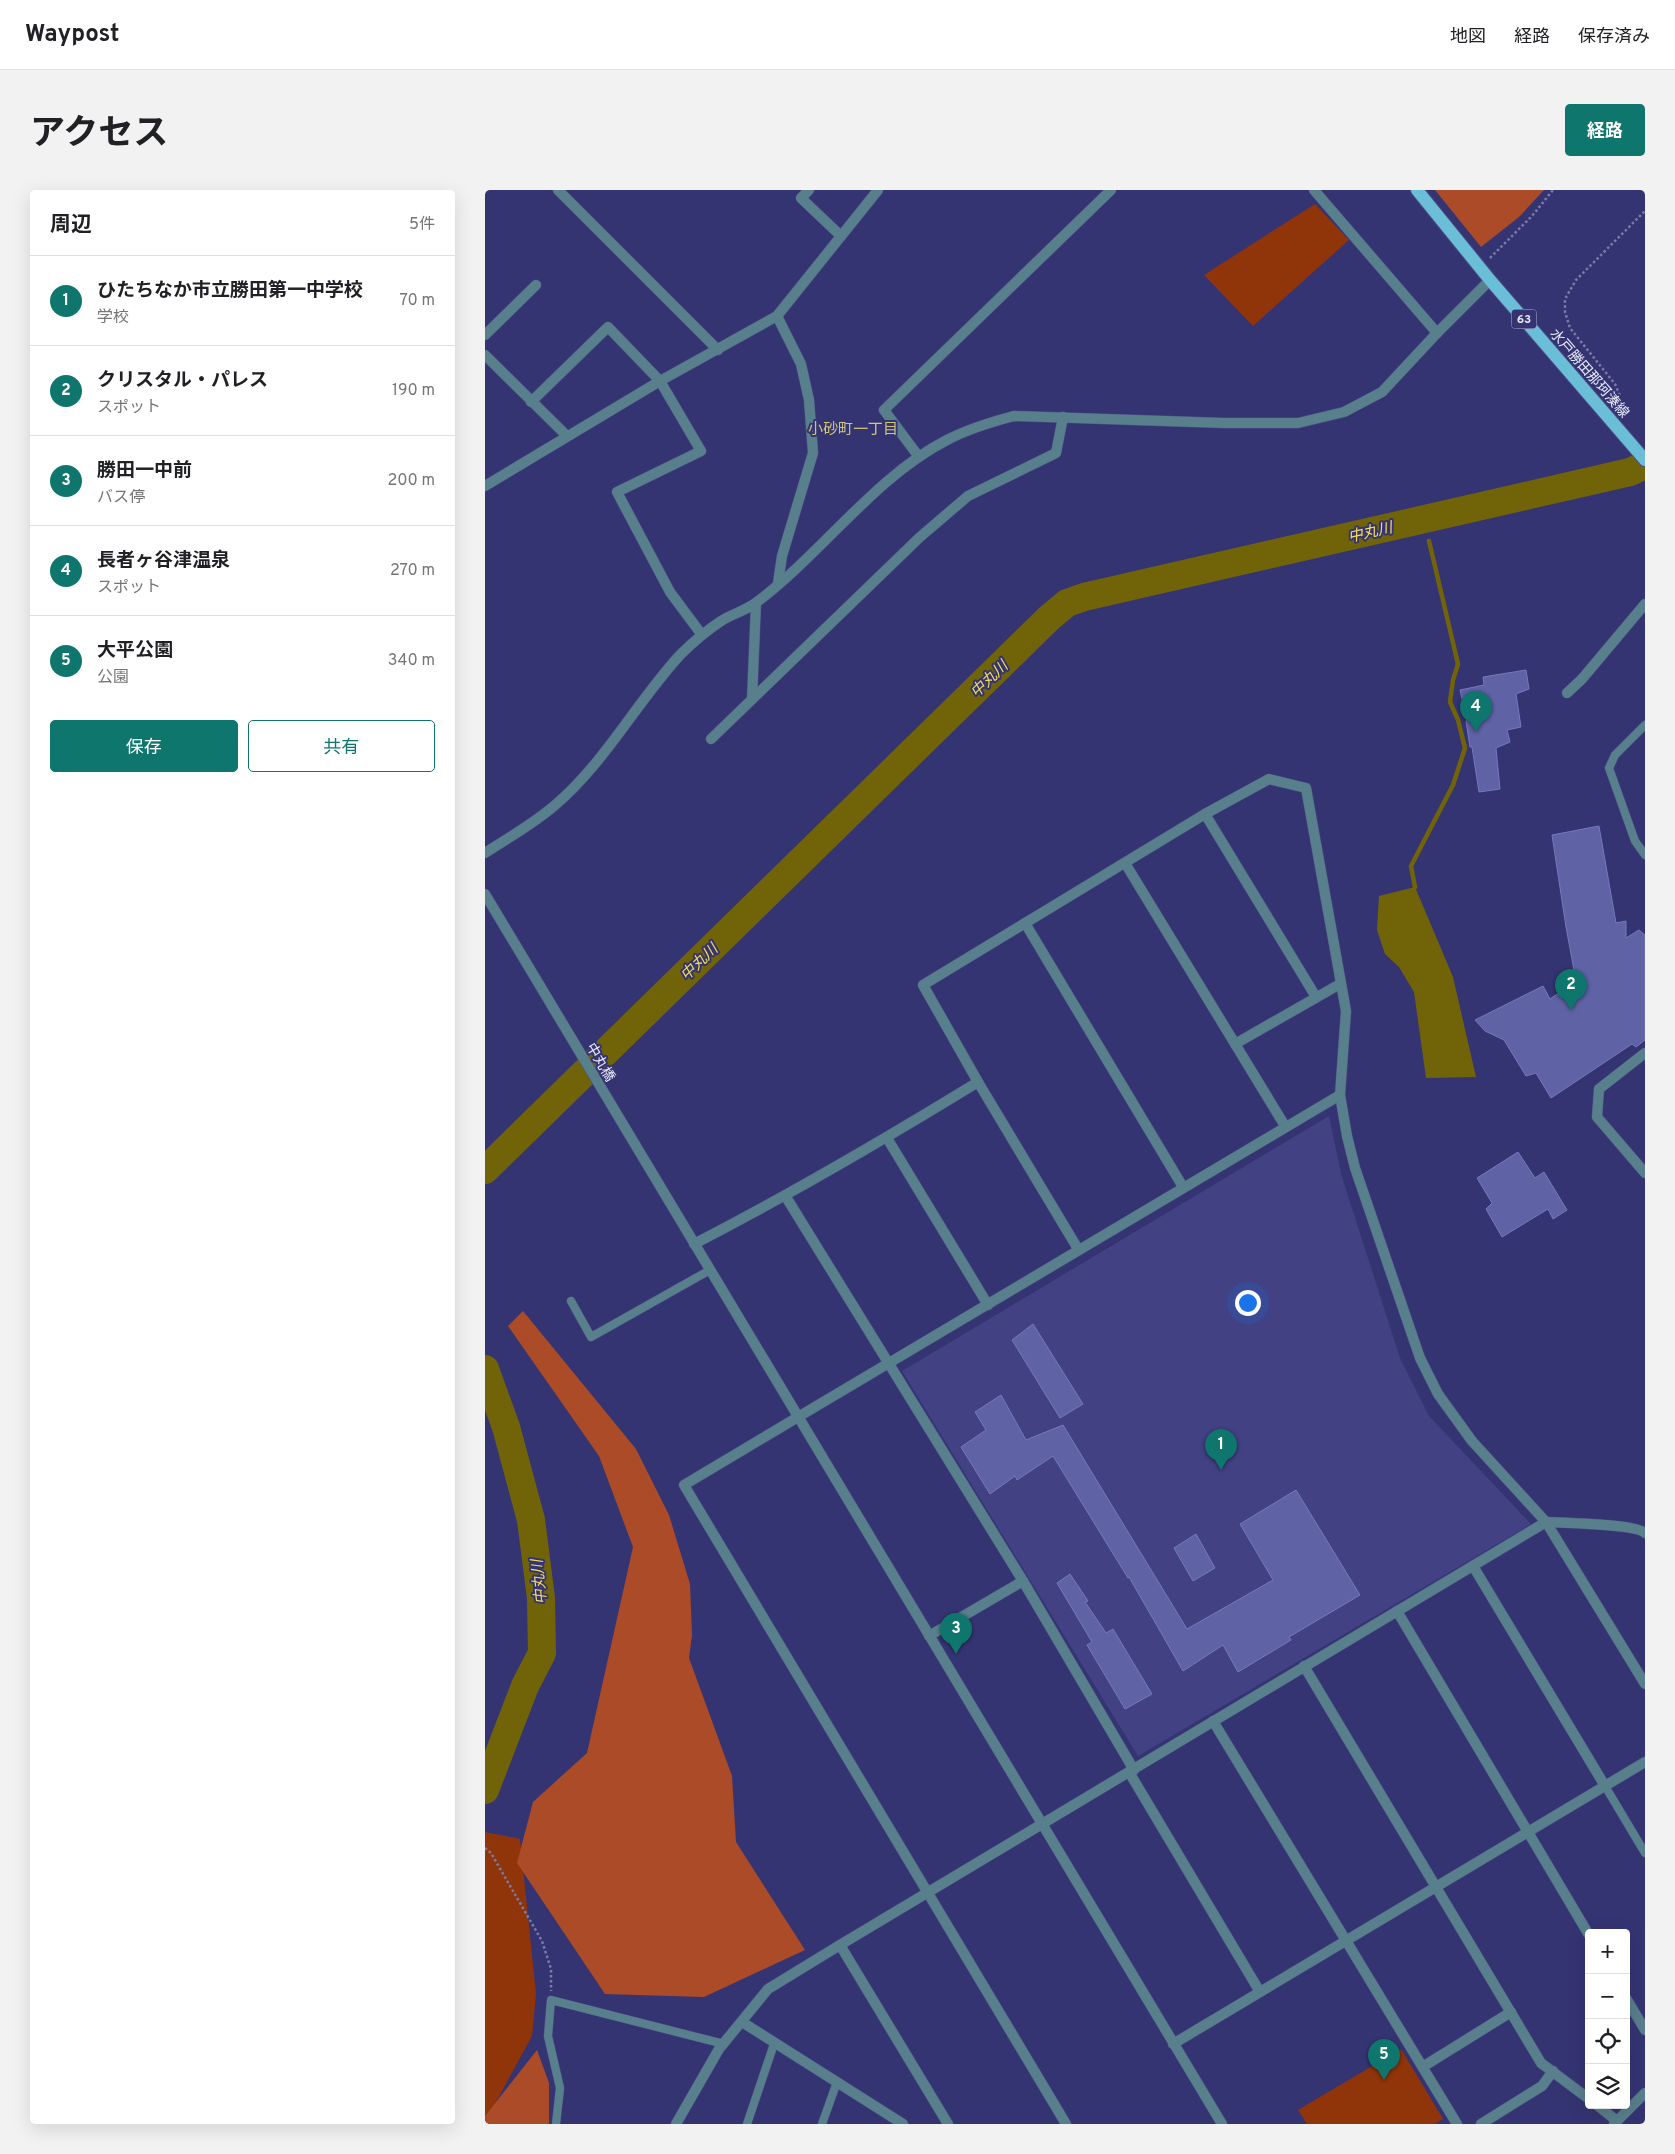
<!DOCTYPE html>
<html lang="ja">
<meta charset="utf-8">
<style>
body{margin:0;font-family:Overpass,"Noto Sans JP",sans-serif;background:#f2f2f2;color:#202124}
.controls{position:absolute;right:15px;bottom:15px;display:grid;overflow:hidden;border-radius:5px;box-shadow:0 5px 20px #0002}
.controls button{width:45px;height:45px;display:grid;place-items:center;padding:0;border:0;border-bottom:1px solid #e0e0e0;background:#fff;color:#202124;font:25px sans-serif}
.you{position:absolute;left:762px;top:1112px;width:18px;height:18px;margin:-12px;border:4px solid #fff;border-radius:50%;background:#1a73e8;box-shadow:0 0 0 8px #1a73e833}
.badge{display:grid;place-items:center;width:32px;height:32px;border-radius:50%;background:#0f766e;color:#fff;font-size:16px;font-weight:700}
.pin{position:absolute;translate:-50% -41px;filter:drop-shadow(0 1px 2px #0008)}
.pin::after{content:'';position:absolute;top:26px;width:18px;height:15px;background:inherit;clip-path:polygon(0 0,100% 0,50% 100%)}
.list{margin:0;padding:0;list-style:none}
h2{display:flex;justify-content:space-between;align-items:center;height:65px;margin:0;padding:0 20px;font-size:21px}
h2 small{font-size:16px;font-weight:400;color:#757577}
.list li{display:grid;grid-template-columns:32px 1fr auto;gap:15px;align-items:center;box-sizing:border-box;height:90px;padding:0 20px;border-top:1px solid #e0e0e0}
.list b{display:block;font-size:19px;white-space:nowrap}
.list p{margin:0;font-size:16px;white-space:nowrap;color:#757577}
.list em{font-size:16px;font-style:normal;color:#757577}
.actions{display:flex;gap:10px;padding:15px 20px}
.actions a{flex:1;padding:11px 0;border:1px solid #0f766e;border-radius:5px;text-align:center;font-size:18px;color:#0f766e}
.actions .main{background:#0f766e;color:#fff}
.icon{flex:none;width:28px;height:28px;fill:none;stroke:currentColor;stroke-width:2;stroke-linecap:round;stroke-linejoin:round}
.map{position:relative;flex:none;width:1160px;height:1934px;overflow:hidden;border-radius:5px}
header{display:flex;align-items:center;gap:30px;box-sizing:border-box;height:70px;padding:0 25px;background:#fff;border-bottom:1px solid #e0e0e0}
header strong{font-size:24px}
nav{display:flex;gap:28px;margin-inline-start:auto;font-size:18px}
.intro{display:flex;align-items:center;justify-content:space-between;box-sizing:border-box;height:120px;padding:0 30px}
h1{margin:0;font-size:35px}
.button{padding:12px 22px;border-radius:5px;background:#0f766e;color:#fff;font-size:18px;font-weight:700}
main{display:flex;gap:30px;padding:0 30px}
aside{flex:1;background:#fff;border-radius:5px;box-shadow:0 5px 20px #0002}
.map>svg:first-child{display:block}
.built{fill:#424184}
.green{fill:#90340a}
.forest{fill:#ab4b27}
.water{fill:#716408}
.lines{fill:none;stroke-linecap:round;stroke-linejoin:round}
.stream{stroke:#716408;stroke-width:4.5}
.river{stroke:#716408;stroke-width:28}
.building{fill:#5f62a5;stroke:#7579be}
.service-casing{stroke:#4e4e86;stroke-width:9}
.minor-casing{stroke:#4e4e86;stroke-width:11}
.tertiary-casing{stroke:#4e4e86;stroke-width:11}
.primary-casing{stroke:#4e4e86;stroke-width:14}
.path{stroke:#7b7ba8;stroke-width:2.5;stroke-dasharray:2.5 2.5;stroke-linecap:butt}
.service{stroke:#587f8c;stroke-width:8}
.minor{stroke:#587f8c;stroke-width:10}
.tertiary{stroke:#587f8c;stroke-width:10}
.primary{stroke:#6bbed8;stroke-width:12}
.labels{text-anchor:middle;stroke-width:4;stroke-linejoin:round;paint-order:stroke}
.shield{fill:#353473;stroke:#b3b4d2;stroke-width:1}
.shield-label{font-size:12px;font-weight:bold;fill:#e9ebfa}
.street-label{font-size:14px;fill:#e9ebfa;stroke:#353473}
.neighbourhood-label{font-size:15px;fill:#d2c678;stroke:#353473}
.water-label{font-size:15px;font-style:italic;fill:#f7e151;stroke:#353473}
</style>
<header>
<strong>Waypost</strong>
<nav><a>地図</a><a>経路</a><a>保存済み</a></nav>
</header>
<div class="intro"><h1>アクセス</h1><a class="button">経路</a></div>
<main>
<aside>
<h2>周辺<small>5件</small></h2>
<ul class="list">
<li><span class="badge">1</span><div><b>ひたちなか市立勝田第一中学校</b><p>学校</p></div><em>70 m</em></li>
<li><span class="badge">2</span><div><b>クリスタル・パレス</b><p>スポット</p></div><em>190 m</em></li>
<li><span class="badge">3</span><div><b>勝田一中前</b><p>バス停</p></div><em>200 m</em></li>
<li><span class="badge">4</span><div><b>長者ヶ谷津温泉</b><p>スポット</p></div><em>270 m</em></li>
<li><span class="badge">5</span><div><b>大平公園</b><p>公園</p></div><em>340 m</em></li>
</ul>
<div class="actions"><a class="main">保存</a><a>共有</a></div>
</aside>
<div class="map">
<svg width="1160" height="1934" viewBox="0 0 1160 1934">
<rect width="100%" height="100%" fill="#353473"/>
<path class="built" d="M844,926L856,984L915,1168L944,1226L1046,1334L653,1566L417,1181Z"/>
<g class="green">
<path d="M830,14L864,50L768,136L719,85Z"/>
<path d="M0,1642L35,1649L51,1804L47,1846L0,1932Z"/>
<path d="M916,1859L958,1929L950,1934H822L813,1920Z"/>
</g>
<g class="forest">
<path d="M950,0H1059L1034,27L996,57Z"/>
<path d="M38,1121L151,1259L184,1325L205,1394L207,1445L204,1468L247,1586L251,1652L320,1760L219,1807L120,1804L32,1673L48,1612L102,1563L148,1357L114,1266L23,1136Z"/>
<path d="M52,1860L64,1893V1934H1L0,1926Z"/>
</g>
<path class="water" d="M930,697L968,787L991,887L941,888L929,802L914,777L900,764L892,740L894,706Z"/>
<g class="lines">
<path class="stream" d="M930,697L926,676L968,595L980,558L973,530L965,512L968,490L973,474L944,351"/>
<g class="river">
<path d="M0,980L564,428L582,413L599,407L1145,282L1160,275"/>
<path d="M0,1179L21,1237L46,1330L56,1408L57,1463L40,1496L0,1600"/>
</g>
</g>
<g class="building">
<path d="M1041,480L1044,499L1031,504L1036,537L1022,540L1025,552L1011,558L1015,599L994,602L987,557H985L981,531L982,530L975,500L999,495L998,487Z"/>
<path d="M1114,636L1131,733L1141,731V748L1154,740L1160,745V850L1151,857L1147,854L1066,908L1051,883L1041,886L1019,850L1000,841L990,830L1058,796L1065,809L1091,791L1081,737L1067,645Z"/>
<path d="M1033,962L1050,988L1059,982L1082,1020L1068,1029L1063,1019L1017,1047L1001,1019L1007,1013L992,988Z"/>
<path d="M548,1134L598,1214L575,1228L527,1150Z"/>
<path d="M516,1205L541,1250L578,1235L702,1439L788,1390L755,1334L811,1300L875,1405L804,1447L806,1450L753,1482L738,1455L698,1481L644,1387L643,1388L568,1266L532,1290L530,1286L505,1304L476,1257L501,1240L490,1222Z"/>
<path d="M711,1344L730,1378L708,1391L689,1358Z"/>
<path d="M585,1384L603,1411L600,1412L621,1443L628,1439L667,1504L640,1519L602,1455L607,1452L572,1393Z"/>
</g>
<g class="lines">
<defs>
<g id="service">
<path d="M1160,535L1130,565L1124,578L1150,651L1160,665"/>
<path d="M86,1111L106,1147L225,1080"/>
<path d="M1120,1596L1160,1663"/>
<path d="M71,1934L75,1898L63,1846L66,1810L239,1854"/>
<path d="M262,1934L289,1854"/>
<path d="M337,1934L352,1892"/>
</g>
<g id="minor">
<path d="M73,0L233,160"/>
<path d="M324,0L316,8L356,46"/>
<path d="M829,0L952,143"/>
<path d="M292,126L316,174L324,210L328,263L297,366L293,393"/>
<path d="M0,145L51,95"/>
<path d="M0,165L82,246"/>
<path d="M46,212L123,137L175,191L216,261L132,302L185,402L217,445"/>
<path d="M434,267L399,220L626,0"/>
<path d="M0,296L175,191L292,126L393,0"/>
<path d="M1082,503L1097,489L1160,414"/>
<path d="M267,509L271,413"/>
<path d="M226,549L435,347L483,306L571,263L578,227"/>
<path d="M720,624L831,807"/>
<path d="M0,663C23,648 48,634 69,616C119,574 151,513 195,465C207,453 221,441 236,431C247,424 262,420 272,412C337,363 391,286 462,250C483,239 506,232 529,226L739,233H813L859,222L897,202L952,143L1005,90"/>
<path d="M640,673L800,936"/>
<path d="M540,733L698,997"/>
<path d="M750,854L855,794"/>
<path d="M1160,863L1114,899L1112,927L1160,983"/>
<path d="M402,948L503,1115"/>
<path d="M301,1007L538,1391L649,1580"/>
<path d="M209,1054C306,1004 400,949 493,892"/>
<path d="M593,1059L493,892L438,795L720,624L784,589L821,598L861,821L855,905L862,946L870,978L935,1168L953,1204L987,1251L1061,1332L1160,1494"/>
<path d="M313,1227L199,1295L581,1934"/>
<path d="M988,1376L1120,1596"/>
<path d="M912,1421L1104,1745"/>
<path d="M444,1446L538,1391"/>
<path d="M819,1476L1056,1873L1104,1909"/>
<path d="M728,1531L972,1934"/>
<path d="M644,1582L775,1802"/>
<path d="M355,1755L463,1934"/>
<path d="M1141,1808L1160,1840"/>
<path d="M257,1832L418,1934"/>
<path d="M688,1854L1160,1572"/>
<path d="M939,1876L1026,1822"/>
<path d="M1112,1915L1132,1931"/>
<path d="M191,1934L234,1859L283,1799L355,1755L1061,1332C1078,1333 1151,1334 1160,1343"/>
<path d="M996,1934L1057,1896L1068,1881"/>
</g>
<g id="tertiary">
<path d="M0,704L737,1934"/>
<path d="M313,1227L855,905"/>
<path d="M1129,1934L1160,1903"/>
</g>
<path id="primary" d="M932,0L1005,90L1160,270"/>
</defs>
<use href="#service" class="service-casing"/>
<use href="#minor" class="minor-casing"/>
<use href="#tertiary" class="tertiary-casing"/>
<use href="#primary" class="primary-casing"/>
<g class="path">
<path d="M1005,68L1047,26L1068,0"/>
<path d="M1129,213L1135,206L1130,194L1085,138L1080,122V109L1091,90L1160,21"/>
<path d="M0,1658L6,1663L57,1751L66,1779V1801"/>
</g>
<use href="#service" class="service"/>
<use href="#minor" class="minor"/>
<use href="#tertiary" class="tertiary"/>
<use href="#primary" class="primary"/>
</g>
<g class="labels">
<rect class="shield" x="1026.5" y="119.5" width="25" height="19" rx="4"/>
<g class="shield-label">
<text x="1039" y="133">63</text>
</g>
<g class="street-label">
<text transform="translate(1105 183) rotate(49)" y="5">水戸勝田那珂湊線</text>
<text transform="translate(116 872) rotate(59)" y="5">中丸橋</text>
</g>
<g class="neighbourhood-label">
<text x="368" y="244">小砂町一丁目</text>
</g>
<g class="water-label">
<text transform="translate(885 342) rotate(-13)" y="5">中丸川</text>
<text transform="translate(504 489) rotate(-44)" y="5">中丸川</text>
<text transform="translate(214 772) rotate(-44)" y="5">中丸川</text>
<text transform="translate(54 1392) rotate(-96)" y="5">中丸川</text>
</g>
</g>
</svg>
<div class="controls">
<button>+</button>
<button>−</button>
<button><svg class="icon" aria-label="locate" viewBox="0 0 24 24"><circle cx="12" cy="12" r="6"/><path d="M12 2v4M12 18v4M2 12h4M18 12h4"/></svg></button>
<button><svg class="icon" aria-label="layers" viewBox="0 0 24 24"><path d="M12 4l9 5-9 5-9-5zM3 14l9 5 9-5"/></svg></button>
</div>
<div class="you"></div>
<div class="pin badge" style="left:736px;top:1280px">1</div>
<div class="pin badge" style="left:1086px;top:820px">2</div>
<div class="pin badge" style="left:471px;top:1464px">3</div>
<div class="pin badge" style="left:991px;top:542px">4</div>
<div class="pin badge" style="left:899px;top:1890px">5</div>
</div>
</main>
